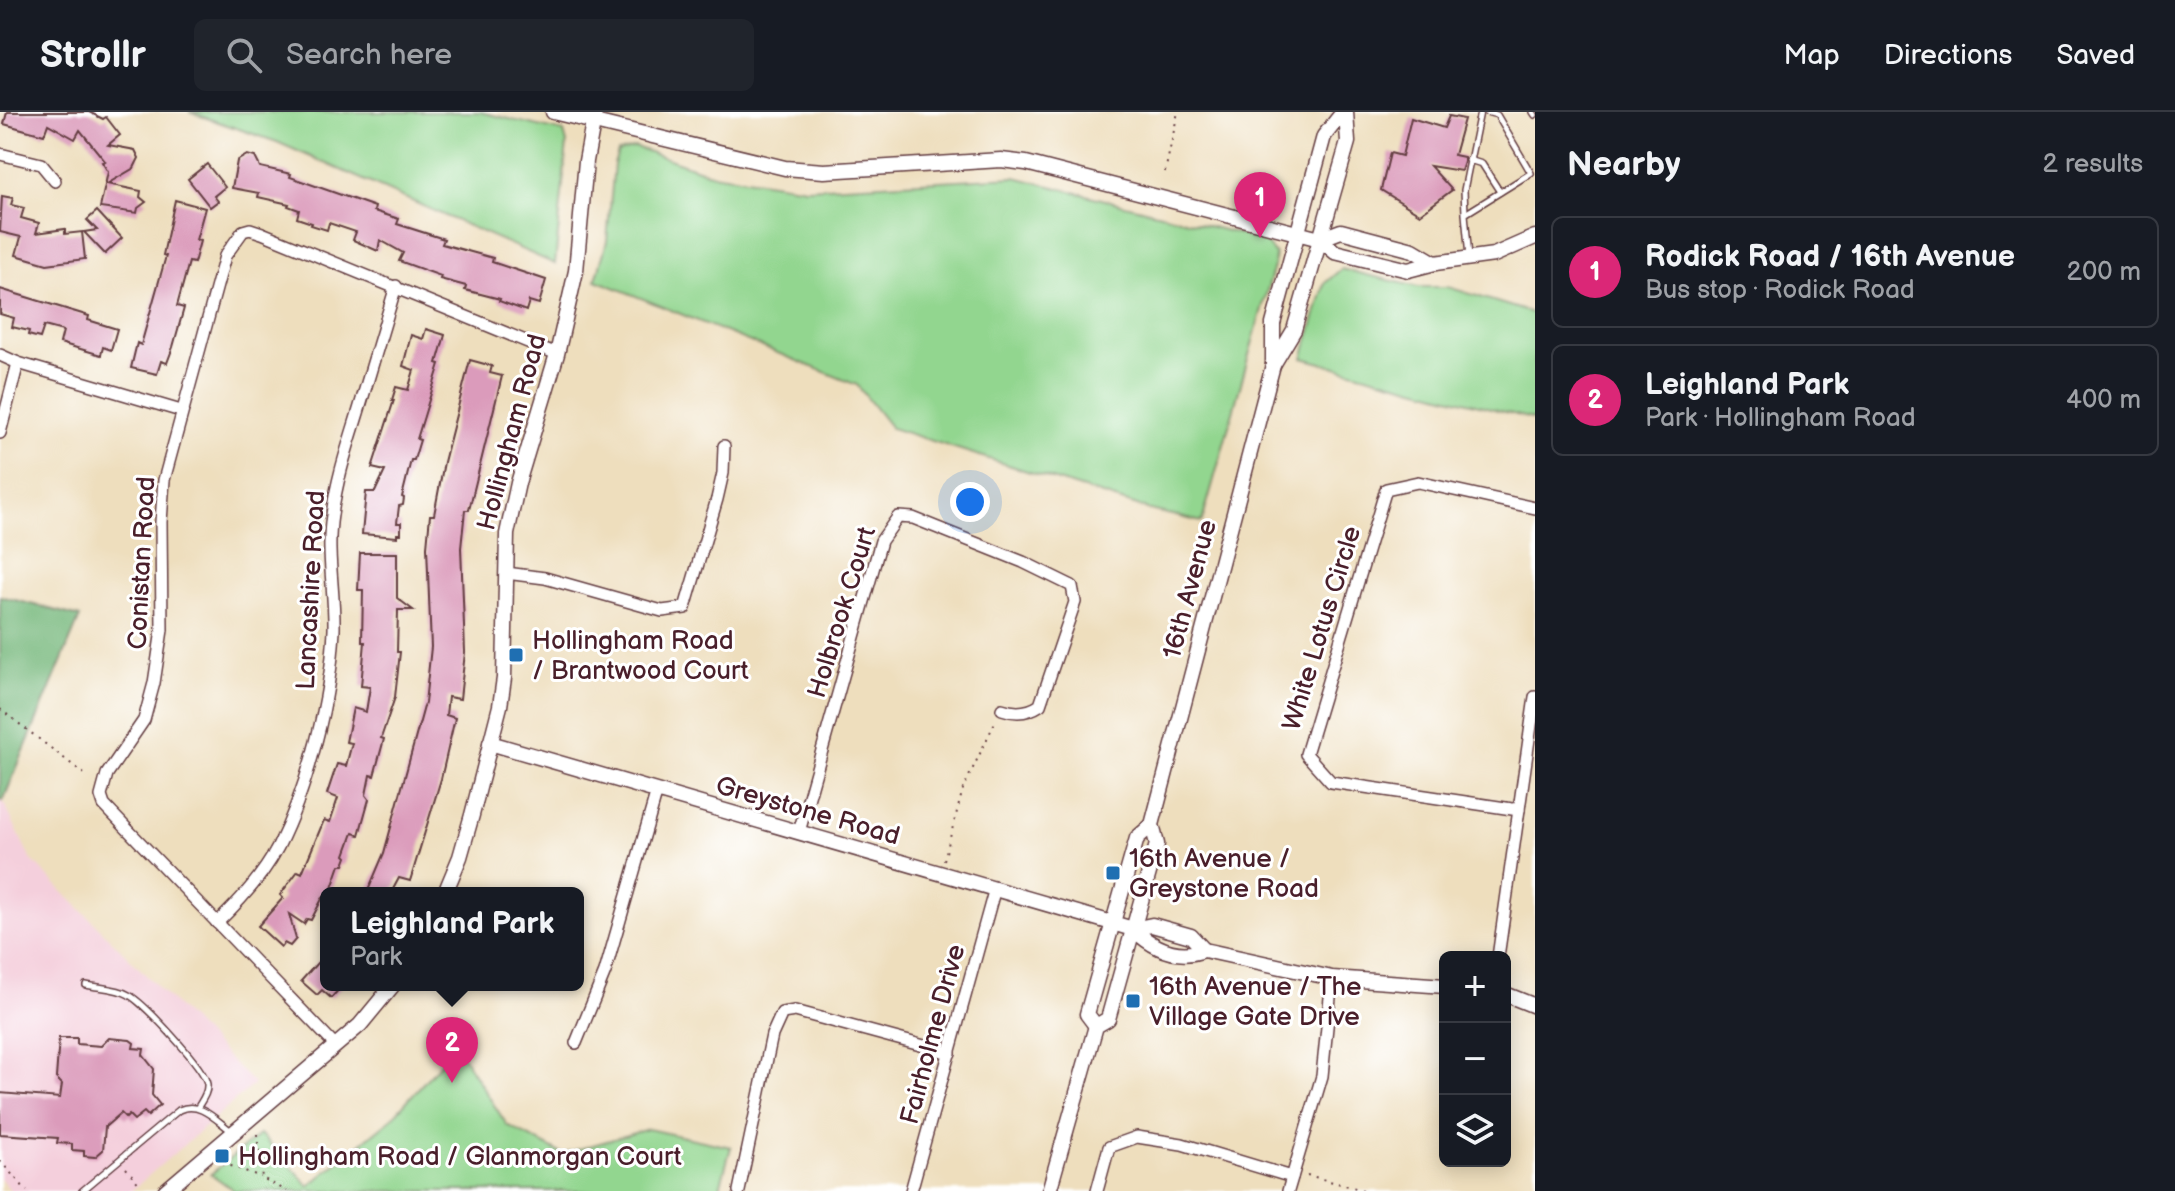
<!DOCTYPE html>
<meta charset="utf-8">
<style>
body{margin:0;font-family:"Balsamiq Sans",sans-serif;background:#20242c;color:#f1f3f6}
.controls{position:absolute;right:24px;bottom:24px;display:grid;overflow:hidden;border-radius:12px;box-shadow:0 4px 20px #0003}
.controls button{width:72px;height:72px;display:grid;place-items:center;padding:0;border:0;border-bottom:2px solid #363941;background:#171b24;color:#f1f3f6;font:40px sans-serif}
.you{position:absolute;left:970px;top:390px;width:28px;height:28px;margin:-20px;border:6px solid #fff;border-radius:50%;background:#1a73e8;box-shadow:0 0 0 12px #1a73e833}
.badge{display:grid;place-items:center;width:52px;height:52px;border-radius:50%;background:#db2777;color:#fff;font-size:26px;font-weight:700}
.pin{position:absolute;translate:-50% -66px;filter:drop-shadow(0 2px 4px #0008)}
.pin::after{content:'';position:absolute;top:42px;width:28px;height:24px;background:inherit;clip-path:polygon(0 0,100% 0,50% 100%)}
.popup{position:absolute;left:320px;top:775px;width:264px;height:104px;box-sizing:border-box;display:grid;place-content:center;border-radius:12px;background:#171b24;filter:drop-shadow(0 2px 6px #0005);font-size:26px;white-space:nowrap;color:#9ea1a6}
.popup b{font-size:30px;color:#f1f3f6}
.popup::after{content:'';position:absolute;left:50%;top:100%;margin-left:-16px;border:16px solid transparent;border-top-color:#171b24}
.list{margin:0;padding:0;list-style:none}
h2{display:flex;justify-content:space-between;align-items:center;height:104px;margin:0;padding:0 32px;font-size:34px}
h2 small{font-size:26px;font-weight:400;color:#9ea1a6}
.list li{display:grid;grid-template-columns:52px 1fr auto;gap:24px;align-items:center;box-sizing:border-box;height:112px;margin:0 16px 16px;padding:0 16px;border:2px solid #363941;border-radius:12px}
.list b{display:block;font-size:30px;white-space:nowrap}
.list p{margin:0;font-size:26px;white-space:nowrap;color:#9ea1a6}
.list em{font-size:26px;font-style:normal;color:#9ea1a6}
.icon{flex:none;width:44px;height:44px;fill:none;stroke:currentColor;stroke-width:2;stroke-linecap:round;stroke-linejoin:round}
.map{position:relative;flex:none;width:1535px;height:1079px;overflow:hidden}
header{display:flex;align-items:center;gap:48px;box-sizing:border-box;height:112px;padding:0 40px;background:#171b24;border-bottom:2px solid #363941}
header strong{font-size:38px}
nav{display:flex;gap:44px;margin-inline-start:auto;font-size:28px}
.search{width:560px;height:72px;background:#20242c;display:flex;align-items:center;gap:20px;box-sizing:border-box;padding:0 28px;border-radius:12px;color:#9ea1a6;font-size:30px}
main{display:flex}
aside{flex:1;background:#171b24}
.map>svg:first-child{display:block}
.built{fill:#f4cfdc}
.green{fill:#92d68f;stroke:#6e7a5d;stroke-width:2}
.forest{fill:#75b77a;stroke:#606b52;stroke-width:2}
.building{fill:#db9bbb}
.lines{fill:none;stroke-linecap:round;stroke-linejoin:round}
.service-casing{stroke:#633c41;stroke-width:8}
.minor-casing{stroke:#633c41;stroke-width:14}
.tertiary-casing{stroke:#633c41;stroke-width:17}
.secondary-casing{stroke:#633c41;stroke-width:17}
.path{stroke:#633c41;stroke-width:2;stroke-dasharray:2 6;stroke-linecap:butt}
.service{stroke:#fff;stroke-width:5}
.minor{stroke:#fff;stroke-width:11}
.tertiary{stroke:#fff;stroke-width:14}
.secondary{stroke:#fff;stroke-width:14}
.poi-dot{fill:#1f6fb2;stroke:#fff;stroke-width:3}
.labels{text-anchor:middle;stroke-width:6;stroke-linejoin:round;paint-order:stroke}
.street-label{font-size:26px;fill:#4a1f2b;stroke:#fff}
.poi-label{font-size:26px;fill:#4a1f2b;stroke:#fff;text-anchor:start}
</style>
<header>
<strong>Strollr</strong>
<div class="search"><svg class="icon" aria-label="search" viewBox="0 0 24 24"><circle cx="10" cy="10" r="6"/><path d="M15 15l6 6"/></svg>Search here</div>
<nav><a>Map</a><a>Directions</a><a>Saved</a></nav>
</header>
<main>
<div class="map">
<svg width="1535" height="1079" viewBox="0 0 1535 1079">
<rect width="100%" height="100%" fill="#fff"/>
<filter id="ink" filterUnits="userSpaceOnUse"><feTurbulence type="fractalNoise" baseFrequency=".0125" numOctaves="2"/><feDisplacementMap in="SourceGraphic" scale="16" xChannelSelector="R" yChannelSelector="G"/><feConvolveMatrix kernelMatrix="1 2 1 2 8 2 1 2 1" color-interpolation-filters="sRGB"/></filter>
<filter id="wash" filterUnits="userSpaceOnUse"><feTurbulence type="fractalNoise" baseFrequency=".006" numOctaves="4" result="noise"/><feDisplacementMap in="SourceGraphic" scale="32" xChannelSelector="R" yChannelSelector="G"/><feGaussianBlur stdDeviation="1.8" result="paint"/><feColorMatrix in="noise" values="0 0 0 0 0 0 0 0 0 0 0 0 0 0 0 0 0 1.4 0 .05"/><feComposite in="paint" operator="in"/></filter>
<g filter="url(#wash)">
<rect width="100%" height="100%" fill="#eedebd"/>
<path class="built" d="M3,689L30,746L254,972L131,1079H11L0,1066V691Z"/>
<g class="green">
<path d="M189,0H480L564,20L567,31L555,152L277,30Z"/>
<path d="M635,35L712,62L806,76L1015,65L1263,128L1275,142L1274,154L1202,410L1150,398L891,316L857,273L596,168L607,129L614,52L618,40Z"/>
<path d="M1341,157L1418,175H1448L1535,202V308L1303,246L1325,171Z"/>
<path d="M456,934L507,1013L562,1042L648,1017L731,1035L719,1079H235L211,1062L260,1022L309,1074L391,1007Z"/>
</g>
<path class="forest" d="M0,484L80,505L3,689L0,688Z"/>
<g id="blocks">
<g class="building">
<path d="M7,0H89L103,7L106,5L120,23L108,33L135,38L139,46L134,56L107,72L141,79L140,85L146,90L138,96L137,101L100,96L108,60L102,50L105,49L80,18L75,27L48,12L44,23L4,12Z"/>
<path d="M1449,4L1464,7L1454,43L1464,45V50L1461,59L1430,54L1452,78L1420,102L1381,78L1390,41L1402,44L1411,6L1444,16Z"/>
<path d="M247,43L255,45L260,55L291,62L290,65L375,95L374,99L399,107L397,112L444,127L442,132L493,146L492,150L546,168L539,192L529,189L526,199L499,189L500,187L465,178L466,174L440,167L441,164L399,149L403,141L380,128L378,139L353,128L356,120L329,111L327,118L311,113L312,111L297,106L299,98L288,94L289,92L258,85L259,81L232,76L237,49Z"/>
<path d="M207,52L225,75L214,84L218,89L210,95L188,67Z"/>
<path d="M2,84L13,86L11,93L24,96L21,106L39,111L36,121L65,117V122L82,120L85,147L47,152L16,143L21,125L0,120Z"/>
<path d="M175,88L205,96L196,128L200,129L194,151L189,150L177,194L184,196L173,235L167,251L161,249L157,262L131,256L137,231L141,233L166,144L163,143Z"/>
<path d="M97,99L122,126L105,142L84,120L97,118L87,108Z"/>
<path d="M0,177L89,204L88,208L117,217L111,238L103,235L101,243L60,231L63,219L44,214L40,226L28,223L29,219L12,215L14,206L0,202Z"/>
<path d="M426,217L445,223L437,251L440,252L417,327L420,328L414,348H411L402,385L404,386L403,393L399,394L397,411H401V422H397V425L362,422L366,380H375L385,359L372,356L394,288H392L396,275L408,278L414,258L403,254L411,223L423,227Z"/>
<path d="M470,248L492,254L490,261L502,264L469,398H465L461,436L465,540L460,587L448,585L446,603L455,606L441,667L410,769L399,766L391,781H367L384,741L425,591L431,535L427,435L430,403H434L444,350Z"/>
<path d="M360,441H397V486L413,498H398L397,540H400L395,585L381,626L384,627L374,664L370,663L366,683L369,687L359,723L353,721L345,743L347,745L344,753H340L332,776L322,787L311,808L307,807L304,812L289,802L296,827L290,834L284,831L281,835L258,814L283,786L280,783L298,759L302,761L324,708L330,710L338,686L327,682L337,652L346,654L352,631L346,630L353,596L366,600L370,575L361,574L365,530H362L363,478H358Z"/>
<path d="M326,841V873H343L331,886L322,878L317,883L301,869Z"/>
<path d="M59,926H77V932L101,934L109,926L130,928L134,931L133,936L144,937L143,943L154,957L152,983L160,993L148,1004L144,1000L134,1008L129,1003L126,1006L121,1001L105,1015L103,1038L95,1045L84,1044V1039L72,1038V1032L57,1031L58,1026L0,1022V981L60,986L62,972L56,966Z"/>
</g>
</g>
</g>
<g filter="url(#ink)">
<use href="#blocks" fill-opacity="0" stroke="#633c41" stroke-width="2"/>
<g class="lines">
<defs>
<g id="service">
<path d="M1533,0L1535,3"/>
<path d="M1469,48L1482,52L1500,80"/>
<path d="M1465,101L1464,78L1480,0"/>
<path d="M1469,145L1465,102L1531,61L1497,3L1486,0"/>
<path d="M86,873C99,876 118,876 129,883C145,892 205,956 207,972C208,981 202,988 198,995"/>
<path d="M82,1079L179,998C199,989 214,1006 230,1018"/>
</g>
<g id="minor">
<path d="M0,42L41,52L55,69"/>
<path d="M0,243L18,251L181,299"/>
<path d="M0,321L18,251"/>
<path d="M506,461L545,466L662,499L685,496L717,387L723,361L724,334"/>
<path d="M1519,698L1331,670L1306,642L1386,377L1418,370L1535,396"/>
<path d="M799,720L881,429L898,405L913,406L1023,450L1072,474L1075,490L1040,593C1028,601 1016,602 1002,597"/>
<path d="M217,811C240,789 263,764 278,735C308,675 331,586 334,518C335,480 326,441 332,403C337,364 350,328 361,291C373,252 384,213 396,174"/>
<path d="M1498,845L1535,585"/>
<path d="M576,931L605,860L657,679"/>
<path d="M336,934L129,719L104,693L101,684L107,662L144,608L154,571L162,518L161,410L164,368L225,144L243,119L250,117L262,121L557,242"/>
<path d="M739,1079L772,923L782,901L795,899L950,941"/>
<path d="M911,1079L995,776"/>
<path d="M1097,1079L1109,1035L1137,1025L1182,1032L1292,1065"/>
<path d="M1288,1079L1322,964L1332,866"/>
</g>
<g id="tertiary">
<path d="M490,631L1133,817C1153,836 1177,848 1204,838L1332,866L1445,874"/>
<path d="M445,781L460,745L472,703L500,594L504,566L507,422L518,371L557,242L576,159L586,49L595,0"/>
<path d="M1133,817L1152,813L1191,824L1204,838"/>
<path d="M1505,882L1535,894"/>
<path d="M165,1079L360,913L393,873"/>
</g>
<g id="secondary">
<path d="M553,0L785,56L824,59L1001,48L1026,51L1320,127L1335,140L1408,158L1435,151L1494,143L1535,125"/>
<path d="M1320,127L1341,119L1413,138L1435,151"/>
<path d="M1273,253L1294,218L1348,30L1346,0"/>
<path d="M1096,914L1087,902L1137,726L1152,713"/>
<path d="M1049,1079L1096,914L1108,907L1157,732L1152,713L1273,253V212L1324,24L1343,0"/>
</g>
</defs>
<use href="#service" class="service-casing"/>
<use href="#minor" class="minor-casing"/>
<use href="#tertiary" class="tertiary-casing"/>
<use href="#secondary" class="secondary-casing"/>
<g class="path">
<path d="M1165,60L1178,0"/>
<path d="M0,597L87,664"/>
<path d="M944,748L963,677L996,608"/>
<path d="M257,1022L262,1066L287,1079"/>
<path d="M0,1049L27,1079"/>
<path d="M223,1051L261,1065"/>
<path d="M126,1056L140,1073"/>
<path d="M1307,1063L1367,1079"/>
</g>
<use href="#service" class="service"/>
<use href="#minor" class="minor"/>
<use href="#tertiary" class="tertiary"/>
<use href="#secondary" class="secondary"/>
</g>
</g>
<g class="poi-dot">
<rect x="508" y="535" width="16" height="16" rx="4"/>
<rect x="1105" y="753" width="16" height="16" rx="4"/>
<rect x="1125" y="881" width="16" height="16" rx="4"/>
<rect x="214" y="1036" width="16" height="16" rx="4"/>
</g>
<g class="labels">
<g class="street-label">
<text transform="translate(511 320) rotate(-75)" y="9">Hollingham Road</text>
<text transform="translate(141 451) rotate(-87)" y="9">Conistan Road</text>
<text transform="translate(1189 477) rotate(-75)" y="9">16th Avenue</text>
<text transform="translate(310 478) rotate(-87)" y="9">Lancashire Road</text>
<text transform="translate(841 500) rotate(-73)" y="9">Holbrook Court</text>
<text transform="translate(1321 516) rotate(-73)" y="9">White Lotus Circle</text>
<text transform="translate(808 698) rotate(16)" y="9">Greystone Road</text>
<text transform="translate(932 922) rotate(-75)" y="9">Fairholme Drive</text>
</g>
<g class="poi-label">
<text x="532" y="537">Hollingham Road<tspan x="532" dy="30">/ Brantwood Court</tspan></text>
<text x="1129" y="755">16th Avenue /<tspan x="1129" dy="30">Greystone Road</tspan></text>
<text x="1149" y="883">16th Avenue / The<tspan x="1149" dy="30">Village Gate Drive</tspan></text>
<text x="238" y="1053">Hollingham Road / Glanmorgan Court</text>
</g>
</g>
</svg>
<div class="controls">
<button>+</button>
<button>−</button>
<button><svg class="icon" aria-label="layers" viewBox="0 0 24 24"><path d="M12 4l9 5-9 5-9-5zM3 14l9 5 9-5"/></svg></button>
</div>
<div class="you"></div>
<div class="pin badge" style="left:1260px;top:126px">1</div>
<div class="pin badge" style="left:452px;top:971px">2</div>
<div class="popup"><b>Leighland Park</b>Park</div>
</div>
<aside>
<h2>Nearby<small>2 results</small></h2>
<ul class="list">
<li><span class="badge">1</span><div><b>Rodick Road / 16th Avenue</b><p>Bus stop · Rodick Road</p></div><em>200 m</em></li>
<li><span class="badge">2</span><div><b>Leighland Park</b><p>Park · Hollingham Road</p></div><em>400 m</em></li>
</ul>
</aside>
</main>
